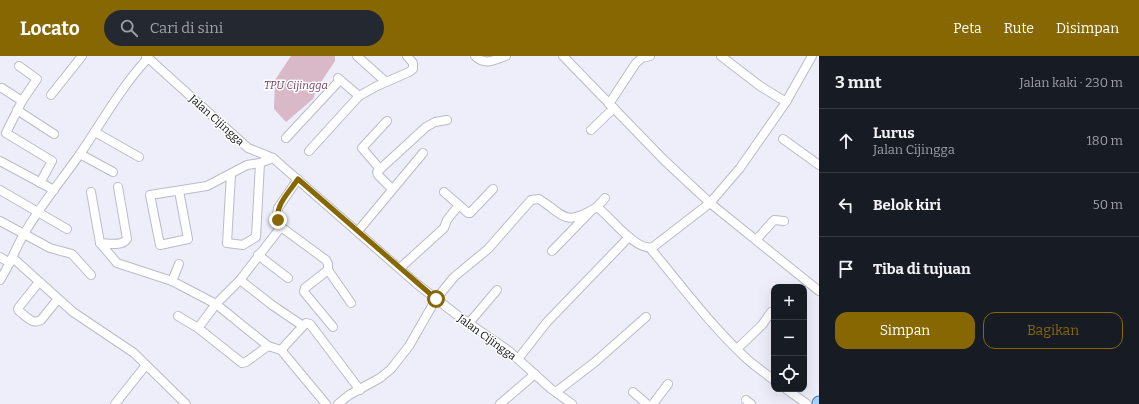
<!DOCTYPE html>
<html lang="id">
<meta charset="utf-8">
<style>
body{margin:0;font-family:Bitter,serif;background:#242831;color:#f1f3f6}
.controls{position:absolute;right:12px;bottom:12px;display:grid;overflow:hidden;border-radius:8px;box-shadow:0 4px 16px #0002}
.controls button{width:36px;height:36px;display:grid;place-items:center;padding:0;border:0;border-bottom:1px solid #363941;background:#171b24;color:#f1f3f6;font:20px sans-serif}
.stop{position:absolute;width:12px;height:12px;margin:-9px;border:3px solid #876701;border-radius:50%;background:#fff}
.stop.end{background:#876701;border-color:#fff;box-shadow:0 1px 4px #0008}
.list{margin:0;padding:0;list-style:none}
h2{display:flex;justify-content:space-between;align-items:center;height:52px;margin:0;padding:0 16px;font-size:17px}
h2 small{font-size:13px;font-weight:400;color:#9ea1a6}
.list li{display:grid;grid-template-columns:26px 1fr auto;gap:12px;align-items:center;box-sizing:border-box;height:64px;padding:0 16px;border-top:1px solid #363941}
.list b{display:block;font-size:15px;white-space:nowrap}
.list p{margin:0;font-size:13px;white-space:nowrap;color:#9ea1a6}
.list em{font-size:13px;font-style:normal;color:#9ea1a6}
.actions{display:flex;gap:8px;padding:12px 16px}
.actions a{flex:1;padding:9px 0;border:1px solid #876701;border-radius:12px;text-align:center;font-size:14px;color:#876701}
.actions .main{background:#876701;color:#fff}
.icon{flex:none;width:22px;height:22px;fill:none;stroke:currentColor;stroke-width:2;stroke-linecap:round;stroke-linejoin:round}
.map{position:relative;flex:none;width:819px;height:348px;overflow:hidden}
header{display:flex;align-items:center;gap:24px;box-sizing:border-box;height:56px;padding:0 20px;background:#876701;color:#fff}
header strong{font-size:19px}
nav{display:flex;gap:22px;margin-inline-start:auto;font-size:14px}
.search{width:280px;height:36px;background:#242831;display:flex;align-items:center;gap:10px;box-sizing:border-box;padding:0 14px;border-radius:22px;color:#9ea1a6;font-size:15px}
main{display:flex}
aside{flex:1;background:#171b24}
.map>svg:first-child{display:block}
.green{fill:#d9b9c8}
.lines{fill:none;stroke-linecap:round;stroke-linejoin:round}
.street-casing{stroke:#babbc6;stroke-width:10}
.primary-casing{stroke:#4a77a6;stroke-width:15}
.street{stroke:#fff;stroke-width:8}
.primary{stroke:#a6d0fa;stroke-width:13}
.route{stroke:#876701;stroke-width:5}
.labels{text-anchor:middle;stroke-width:3;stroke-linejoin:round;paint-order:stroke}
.park-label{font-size:11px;font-style:italic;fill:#713f59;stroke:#fff}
.street-label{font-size:11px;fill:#0c0c10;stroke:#fff}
</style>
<header>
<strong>Locato</strong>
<div class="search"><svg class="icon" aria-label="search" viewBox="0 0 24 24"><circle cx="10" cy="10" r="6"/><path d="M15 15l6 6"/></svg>Cari di sini</div>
<nav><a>Peta</a><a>Rute</a><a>Disimpan</a></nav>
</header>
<main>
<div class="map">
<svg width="819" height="348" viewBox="0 0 819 348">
<rect width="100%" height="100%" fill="#edeefa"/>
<path class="green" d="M291,0H335V5L317,32L313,43L286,66L274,53L275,24Z"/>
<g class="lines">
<defs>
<g id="street">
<path d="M146,0L248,92L273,102L417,228L457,259L509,295L550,332L572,348"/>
<path d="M357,0L386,26"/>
<path d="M475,0C485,10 494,4 506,0"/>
<path d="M563,0L664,104L710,147L819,235"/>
<path d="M721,0L760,30L786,46"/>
<path d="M19,10L37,23L22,45L6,77L52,105L40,127"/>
<path d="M338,22L359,40"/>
<path d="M2,32L22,45"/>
<path d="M51,39L82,0"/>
<path d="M609,48L636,7L642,2L650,0"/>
<path d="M17,54L54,78"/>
<path d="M591,74L614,52"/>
<path d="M95,76L139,101"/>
<path d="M286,82L340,24"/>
<path d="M783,83L819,109"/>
<path d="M309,95L359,40L377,30L409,16L413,13V7L407,0"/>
<path d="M80,98L113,116"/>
<path d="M0,105L54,134"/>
<path d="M380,113L362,92L387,65"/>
<path d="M231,118L227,187L243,189L256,181L260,107"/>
<path d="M392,133L378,119L377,116L426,71L435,66L447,64"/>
<path d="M0,134L67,173"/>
<path d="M179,135L188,183L160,189L150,139L207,130L247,109L260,107L273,102"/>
<path d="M91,136L100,187L117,207L172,225L216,248L268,290L281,294L326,348"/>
<path d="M459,149L468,157H470L493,133"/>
<path d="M597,151L605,142"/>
<path d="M0,165L50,192L72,198L91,219"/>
<path d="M281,171L326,204L328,208V214L305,232L304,236L333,271"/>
<path d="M358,175L423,97"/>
<path d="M756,184L774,164L784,165"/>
<path d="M100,187C108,187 122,191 127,183L118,131"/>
<path d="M650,192C681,229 711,270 747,303C756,311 765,317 774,324"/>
<path d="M552,195L589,157"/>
<path d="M258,199L288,222"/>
<path d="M0,201L10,207"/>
<path d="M13,202L73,256L134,297L186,348"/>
<path d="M400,212L444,172L447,164L459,149L444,136"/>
<path d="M328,214L351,247"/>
<path d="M0,224C10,209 15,193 24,178C40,150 61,125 80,98C102,66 121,31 148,2"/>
<path d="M240,224L272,249L303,270L306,267L310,268L360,334"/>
<path d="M172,225L179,208"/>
<path d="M39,226L19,251L18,253L19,255C26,260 32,269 41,264L58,243"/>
<path d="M178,260L198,272L242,307L246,306L268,290"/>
<path d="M469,267L497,234"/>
<path d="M198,272L216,248L240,224L281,171L277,158L278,152L298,123"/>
<path d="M737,293L762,269L771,256"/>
<path d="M281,294L303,270"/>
<path d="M518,303L547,266L629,181"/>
<path d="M786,333L807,348"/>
<path d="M556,336L595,306L646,261"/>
<path d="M633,336L647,348"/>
<path d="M746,344L751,348"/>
<path d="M115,348L146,309"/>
<path d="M338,348L349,339L380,322L391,313L409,290L436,243L454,221L488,193L531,144L539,143C565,160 565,171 597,151C610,160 636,196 653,191L710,147L740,112L786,46L812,0"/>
<path d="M500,348L535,318"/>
<path d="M653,348L668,328"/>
</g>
<path id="primary" d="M819,348V347"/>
</defs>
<use href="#street" class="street-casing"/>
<use href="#primary" class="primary-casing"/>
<use href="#street" class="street"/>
<use href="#primary" class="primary"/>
</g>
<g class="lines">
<path class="route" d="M278,164C275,149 290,135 298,123L436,243"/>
</g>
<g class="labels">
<g class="park-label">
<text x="296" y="33">TPU Cijingga</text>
</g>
<g class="street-label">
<text transform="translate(217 64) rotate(42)" y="4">Jalan Cijingga</text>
<text transform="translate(487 281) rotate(36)" y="4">Jalan Cijingga</text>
</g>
</g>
</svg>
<div class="controls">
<button>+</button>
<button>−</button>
<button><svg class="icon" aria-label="locate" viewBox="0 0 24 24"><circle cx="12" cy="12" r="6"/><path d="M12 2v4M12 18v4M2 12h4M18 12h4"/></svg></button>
</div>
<div class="stop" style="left:436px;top:243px"></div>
<div class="stop end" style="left:278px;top:164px"></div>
</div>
<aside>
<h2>3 mnt<small>Jalan kaki · 230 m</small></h2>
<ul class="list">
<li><svg class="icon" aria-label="ahead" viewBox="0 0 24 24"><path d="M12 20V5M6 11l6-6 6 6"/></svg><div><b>Lurus</b><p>Jalan Cijingga</p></div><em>180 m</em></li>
<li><svg class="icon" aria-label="left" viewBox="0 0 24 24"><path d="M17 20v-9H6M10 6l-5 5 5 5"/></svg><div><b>Belok kiri</b></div><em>50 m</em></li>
<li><svg class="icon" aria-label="arrive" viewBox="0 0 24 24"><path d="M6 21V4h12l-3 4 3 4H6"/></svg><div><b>Tiba di tujuan</b></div></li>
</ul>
<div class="actions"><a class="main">Simpan</a><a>Bagikan</a></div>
</aside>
</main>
